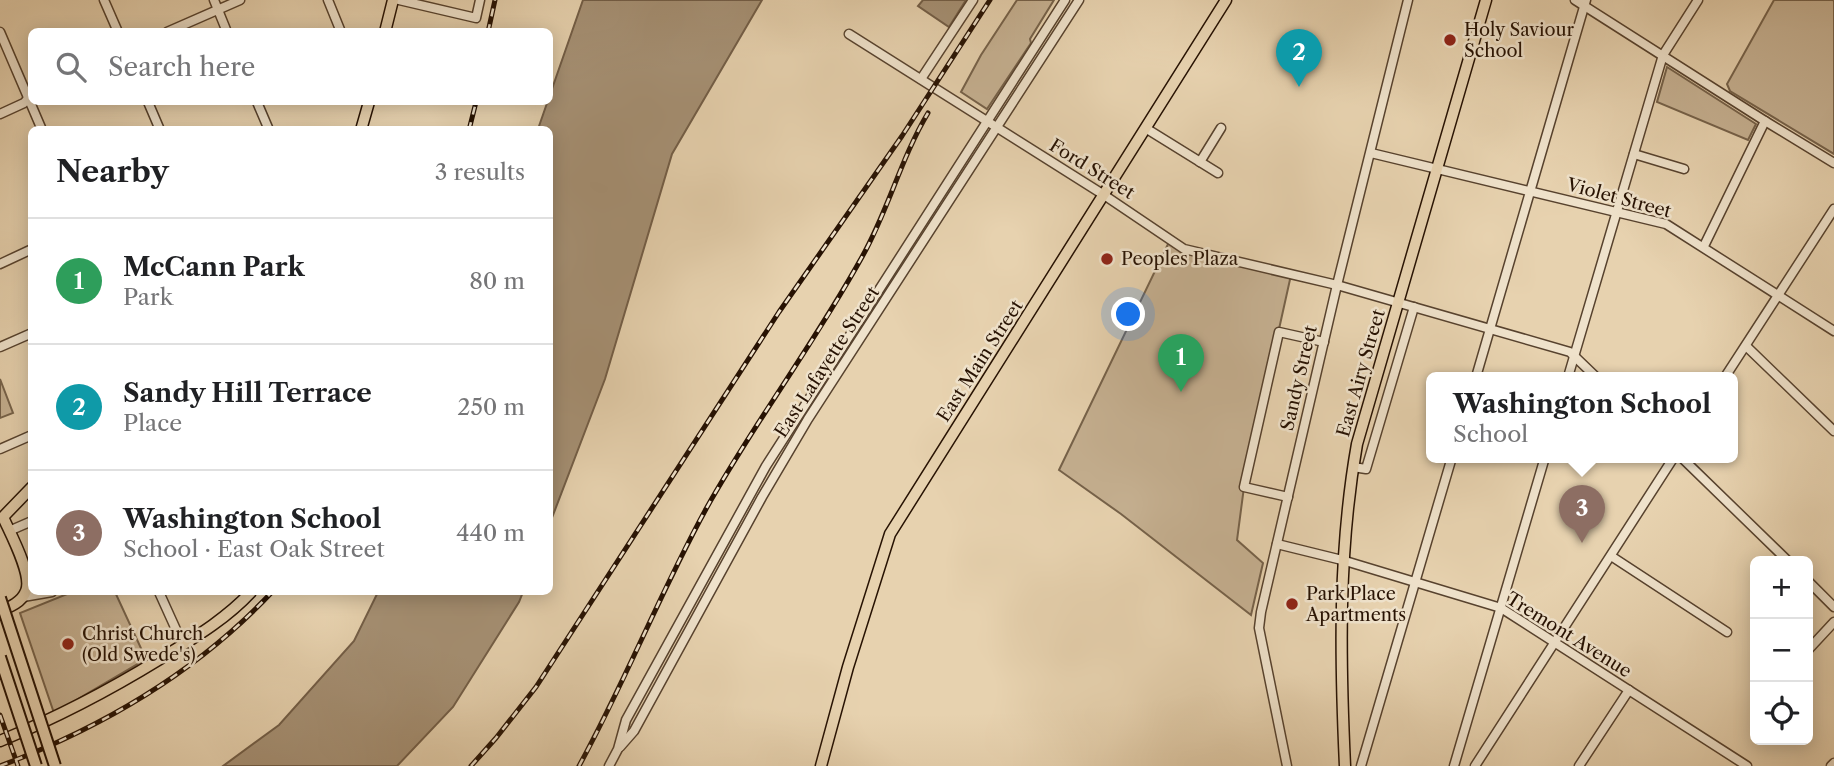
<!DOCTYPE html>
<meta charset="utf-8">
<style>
body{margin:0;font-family:"Libre Caslon Text",serif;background:#f6f6f6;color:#202124}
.controls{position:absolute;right:21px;bottom:21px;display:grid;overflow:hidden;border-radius:10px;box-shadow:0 4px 18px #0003}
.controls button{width:63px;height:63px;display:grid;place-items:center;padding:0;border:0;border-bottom:2px solid #e0e0e0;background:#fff;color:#202124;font:35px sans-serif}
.you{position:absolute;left:1129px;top:315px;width:24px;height:24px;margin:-18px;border:5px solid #fff;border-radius:50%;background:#1a73e8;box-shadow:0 0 0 10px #1a73e833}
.badge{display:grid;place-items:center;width:46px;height:46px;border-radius:50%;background:#db2777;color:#fff;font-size:23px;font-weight:700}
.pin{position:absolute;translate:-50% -58px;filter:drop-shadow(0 2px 4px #0008)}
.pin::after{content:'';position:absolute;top:37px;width:24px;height:21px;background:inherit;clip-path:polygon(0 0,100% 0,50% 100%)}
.popup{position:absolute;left:1426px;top:372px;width:312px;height:91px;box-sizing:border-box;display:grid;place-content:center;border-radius:10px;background:#fff;filter:drop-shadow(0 2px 5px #0005);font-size:23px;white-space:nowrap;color:#757577}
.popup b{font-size:26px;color:#202124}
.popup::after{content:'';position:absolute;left:50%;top:100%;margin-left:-14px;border:14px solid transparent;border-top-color:#fff}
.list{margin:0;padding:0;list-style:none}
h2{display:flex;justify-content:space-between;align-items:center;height:91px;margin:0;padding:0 28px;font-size:30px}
h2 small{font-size:23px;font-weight:400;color:#757577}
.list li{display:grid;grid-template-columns:46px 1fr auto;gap:21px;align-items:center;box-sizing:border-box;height:126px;padding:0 28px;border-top:2px solid #e0e0e0}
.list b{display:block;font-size:26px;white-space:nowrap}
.list p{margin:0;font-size:23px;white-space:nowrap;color:#757577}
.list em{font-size:23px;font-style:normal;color:#757577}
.icon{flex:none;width:38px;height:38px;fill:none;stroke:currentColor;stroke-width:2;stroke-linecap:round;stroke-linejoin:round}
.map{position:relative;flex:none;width:1834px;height:766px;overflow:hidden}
.search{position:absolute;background:#fff;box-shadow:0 4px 18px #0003;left:28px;top:28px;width:525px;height:77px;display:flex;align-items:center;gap:18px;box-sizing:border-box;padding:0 24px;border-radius:10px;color:#757577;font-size:26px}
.panel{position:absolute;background:#fff;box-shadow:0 4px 18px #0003;left:28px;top:126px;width:525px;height:469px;border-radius:10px}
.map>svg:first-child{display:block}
.green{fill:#c6b192;stroke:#76624a;stroke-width:2}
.water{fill:#a69175;stroke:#735e47;stroke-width:2}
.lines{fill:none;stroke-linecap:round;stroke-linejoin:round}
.stream{stroke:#735e47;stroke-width:2.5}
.minor-casing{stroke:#57422e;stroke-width:11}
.major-casing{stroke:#271203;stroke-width:13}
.minor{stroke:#efe2cb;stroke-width:8}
.major{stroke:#e7d2af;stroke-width:10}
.rail-casing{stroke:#271203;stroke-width:5}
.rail{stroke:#efe2cb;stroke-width:2.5;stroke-dasharray:8;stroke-linecap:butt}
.highway-bridge-casing{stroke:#271203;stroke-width:14;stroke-linecap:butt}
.highway-bridge{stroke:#e7d2af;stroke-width:10}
.poi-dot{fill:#8f2418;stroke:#efe2cb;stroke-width:2.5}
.labels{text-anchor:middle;stroke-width:5;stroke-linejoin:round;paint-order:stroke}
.poi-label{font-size:18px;fill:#271203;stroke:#efe2cb;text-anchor:start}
.street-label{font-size:18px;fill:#271203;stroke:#efe2cb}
</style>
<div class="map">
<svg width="1834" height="766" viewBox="0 0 1834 766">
<rect width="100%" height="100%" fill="#e7d2af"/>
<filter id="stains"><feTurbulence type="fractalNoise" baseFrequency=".00286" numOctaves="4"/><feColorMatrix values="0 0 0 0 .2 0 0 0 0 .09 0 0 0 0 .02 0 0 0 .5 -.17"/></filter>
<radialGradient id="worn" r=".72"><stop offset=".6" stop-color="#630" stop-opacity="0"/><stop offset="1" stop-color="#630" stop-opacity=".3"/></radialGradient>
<g class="green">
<path d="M1017,0H1054L1030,39L1031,43L987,109L961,92L981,55Z"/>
<path d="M1774,0H1834V154L1730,91L1727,84Z"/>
<path d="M1667,67L1756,124L1748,140L1657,102Z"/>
<path d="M1170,240L1184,249L1291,275L1244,487L1237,540L1263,563L1251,615L1121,514L1059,470Z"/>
<path d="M0,379L13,413L0,418Z"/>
<path d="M72,592H115L146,659L54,713L20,613Z"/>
</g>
<g class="water">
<path d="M583,0H762L672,154L605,379L550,523V130L538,129Z"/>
<path d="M923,0H966L949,27L918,6Z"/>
<path d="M378,592H523L519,602L453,707L397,766H223L279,725L354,641Z"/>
</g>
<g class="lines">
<path class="stream" d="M1834,0V1"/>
<defs>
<g id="minor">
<path d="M104,0L118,32"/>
<path d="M214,0L227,32"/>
<path d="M328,0L341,32"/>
<path d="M399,0L476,18L480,0"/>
<path d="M1575,0L1765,121L1834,163"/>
<path d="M0,32L42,130"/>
<path d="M167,32L240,0"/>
<path d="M849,34L1104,195L1184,249L1337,285L1570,352L1596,377"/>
<path d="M921,79L973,0"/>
<path d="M148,102L160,130"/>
<path d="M257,102L269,130"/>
<path d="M0,114L24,103L30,96"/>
<path d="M1147,129L1218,173"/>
<path d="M1371,153L1666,224L1834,331"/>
<path d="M1634,154L1684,169"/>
<path d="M1200,162L1221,128"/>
<path d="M1704,246L1765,121"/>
<path d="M0,264L32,249"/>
<path d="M1746,346L1834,431"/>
<path d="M0,347L32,333"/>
<path d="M1476,377L1586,0"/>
<path d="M1568,377L1663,55L1698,0"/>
<path d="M1725,377L1834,209"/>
<path d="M0,449L32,435"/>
<path d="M1681,457L1788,561"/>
<path d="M1353,467L1366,469L1414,307"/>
<path d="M1288,497L1244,487L1279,332L1324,342"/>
<path d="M9,531L32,521"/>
<path d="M1277,544L1342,560L1501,608L1747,766"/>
<path d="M1611,556L1727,632"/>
<path d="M1808,581L1834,607"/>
<path d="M159,592L183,645"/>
<path d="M23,597L52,592"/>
<path d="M1808,650L1834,622"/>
<path d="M620,747L634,731L762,497L808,419L1079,0"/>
<path d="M609,766L618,749L626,720L766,466L1065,0"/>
<path d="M1287,766L1259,628L1261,612L1337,285L1408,0"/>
<path d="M1361,766L1452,457"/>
<path d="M1454,766L1545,457"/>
<path d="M1475,766L1674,457"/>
<path d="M1579,766L1629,690"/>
<path d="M1831,766L1834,763"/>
</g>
<g id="major">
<path d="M385,32L393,0"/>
<path d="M361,130L369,102"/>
<path d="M0,611C10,607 22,602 26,591C33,575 10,533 3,517L32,487"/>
<path d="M0,741C56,718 108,691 160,659C192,639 225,620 251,592"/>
<path d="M821,766L848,667L890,534L1226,0"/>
<path d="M1345,766C1340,658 1338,551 1357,444L1486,0"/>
</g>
</defs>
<use href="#minor" class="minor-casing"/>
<use href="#major" class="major-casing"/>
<use href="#minor" class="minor"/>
<use href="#major" class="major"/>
<defs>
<g id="rail">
<path d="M488,32L495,0"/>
<path d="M469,130L476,102"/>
<path d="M0,715L18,766"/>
<path d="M0,766C103,727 197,672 272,592"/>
<path d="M471,766L496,738L536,687L779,312L902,136L990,0"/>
<path d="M579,766C625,682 660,593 706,509C754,423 814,344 862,257C888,211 901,158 928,113"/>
</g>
</defs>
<use href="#rail" class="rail-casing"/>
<use href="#rail" class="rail"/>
<defs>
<g id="highway-bridge">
<path d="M0,598L55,766"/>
<path d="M0,657L36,766"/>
</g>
</defs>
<use href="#highway-bridge" class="highway-bridge-casing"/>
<use href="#highway-bridge" class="highway-bridge"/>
</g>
<g class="poi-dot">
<circle cx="1450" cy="40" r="7"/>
<circle cx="1107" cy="259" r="7"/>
<circle cx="1292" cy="604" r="7"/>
<circle cx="68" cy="644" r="7"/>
</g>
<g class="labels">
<g class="poi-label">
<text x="1464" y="36">Holy Saviour<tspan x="1464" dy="21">School</tspan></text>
<text x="1121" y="265">Peoples Plaza</text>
<text x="1306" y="600">Park Place<tspan x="1306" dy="21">Apartments</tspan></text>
<text x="82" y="640">Christ Church<tspan x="82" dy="21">(Old Swede's)</tspan></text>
</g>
<g class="street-label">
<text transform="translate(1092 169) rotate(32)" y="6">Ford Street</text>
<text transform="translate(1619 198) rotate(15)" y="6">Violet Street</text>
<text transform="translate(980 361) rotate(-57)" y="6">East Main Street</text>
<text transform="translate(827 362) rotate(-57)" y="6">East Lafayette Street</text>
<text transform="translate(1361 373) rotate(-74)" y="6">East Airy Street</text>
<text transform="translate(1299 378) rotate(-77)" y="6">Sandy Street</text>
<text transform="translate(1569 635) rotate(32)" y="6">Tremont Avenue</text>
</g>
</g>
<rect width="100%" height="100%" filter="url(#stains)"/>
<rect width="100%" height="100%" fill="url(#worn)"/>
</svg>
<div class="controls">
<button>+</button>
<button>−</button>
<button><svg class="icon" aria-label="locate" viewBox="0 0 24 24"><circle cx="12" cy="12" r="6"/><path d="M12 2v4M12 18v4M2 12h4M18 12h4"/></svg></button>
</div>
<div class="you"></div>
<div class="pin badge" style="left:1181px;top:392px;background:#2e9e5b">1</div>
<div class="pin badge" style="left:1299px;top:87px;background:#0f9aa8">2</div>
<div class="pin badge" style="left:1582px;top:543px;background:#8d6e63">3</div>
<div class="popup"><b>Washington School</b>School</div>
<div class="search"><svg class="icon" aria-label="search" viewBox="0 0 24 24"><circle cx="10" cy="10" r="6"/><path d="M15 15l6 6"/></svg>Search here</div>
<section class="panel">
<h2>Nearby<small>3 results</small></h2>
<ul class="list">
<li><span class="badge" style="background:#2e9e5b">1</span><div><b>McCann Park</b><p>Park</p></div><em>80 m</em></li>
<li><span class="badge" style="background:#0f9aa8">2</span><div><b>Sandy Hill Terrace</b><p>Place</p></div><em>250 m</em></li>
<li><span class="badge" style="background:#8d6e63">3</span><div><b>Washington School</b><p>School · East Oak Street</p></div><em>440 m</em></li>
</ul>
</section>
</div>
